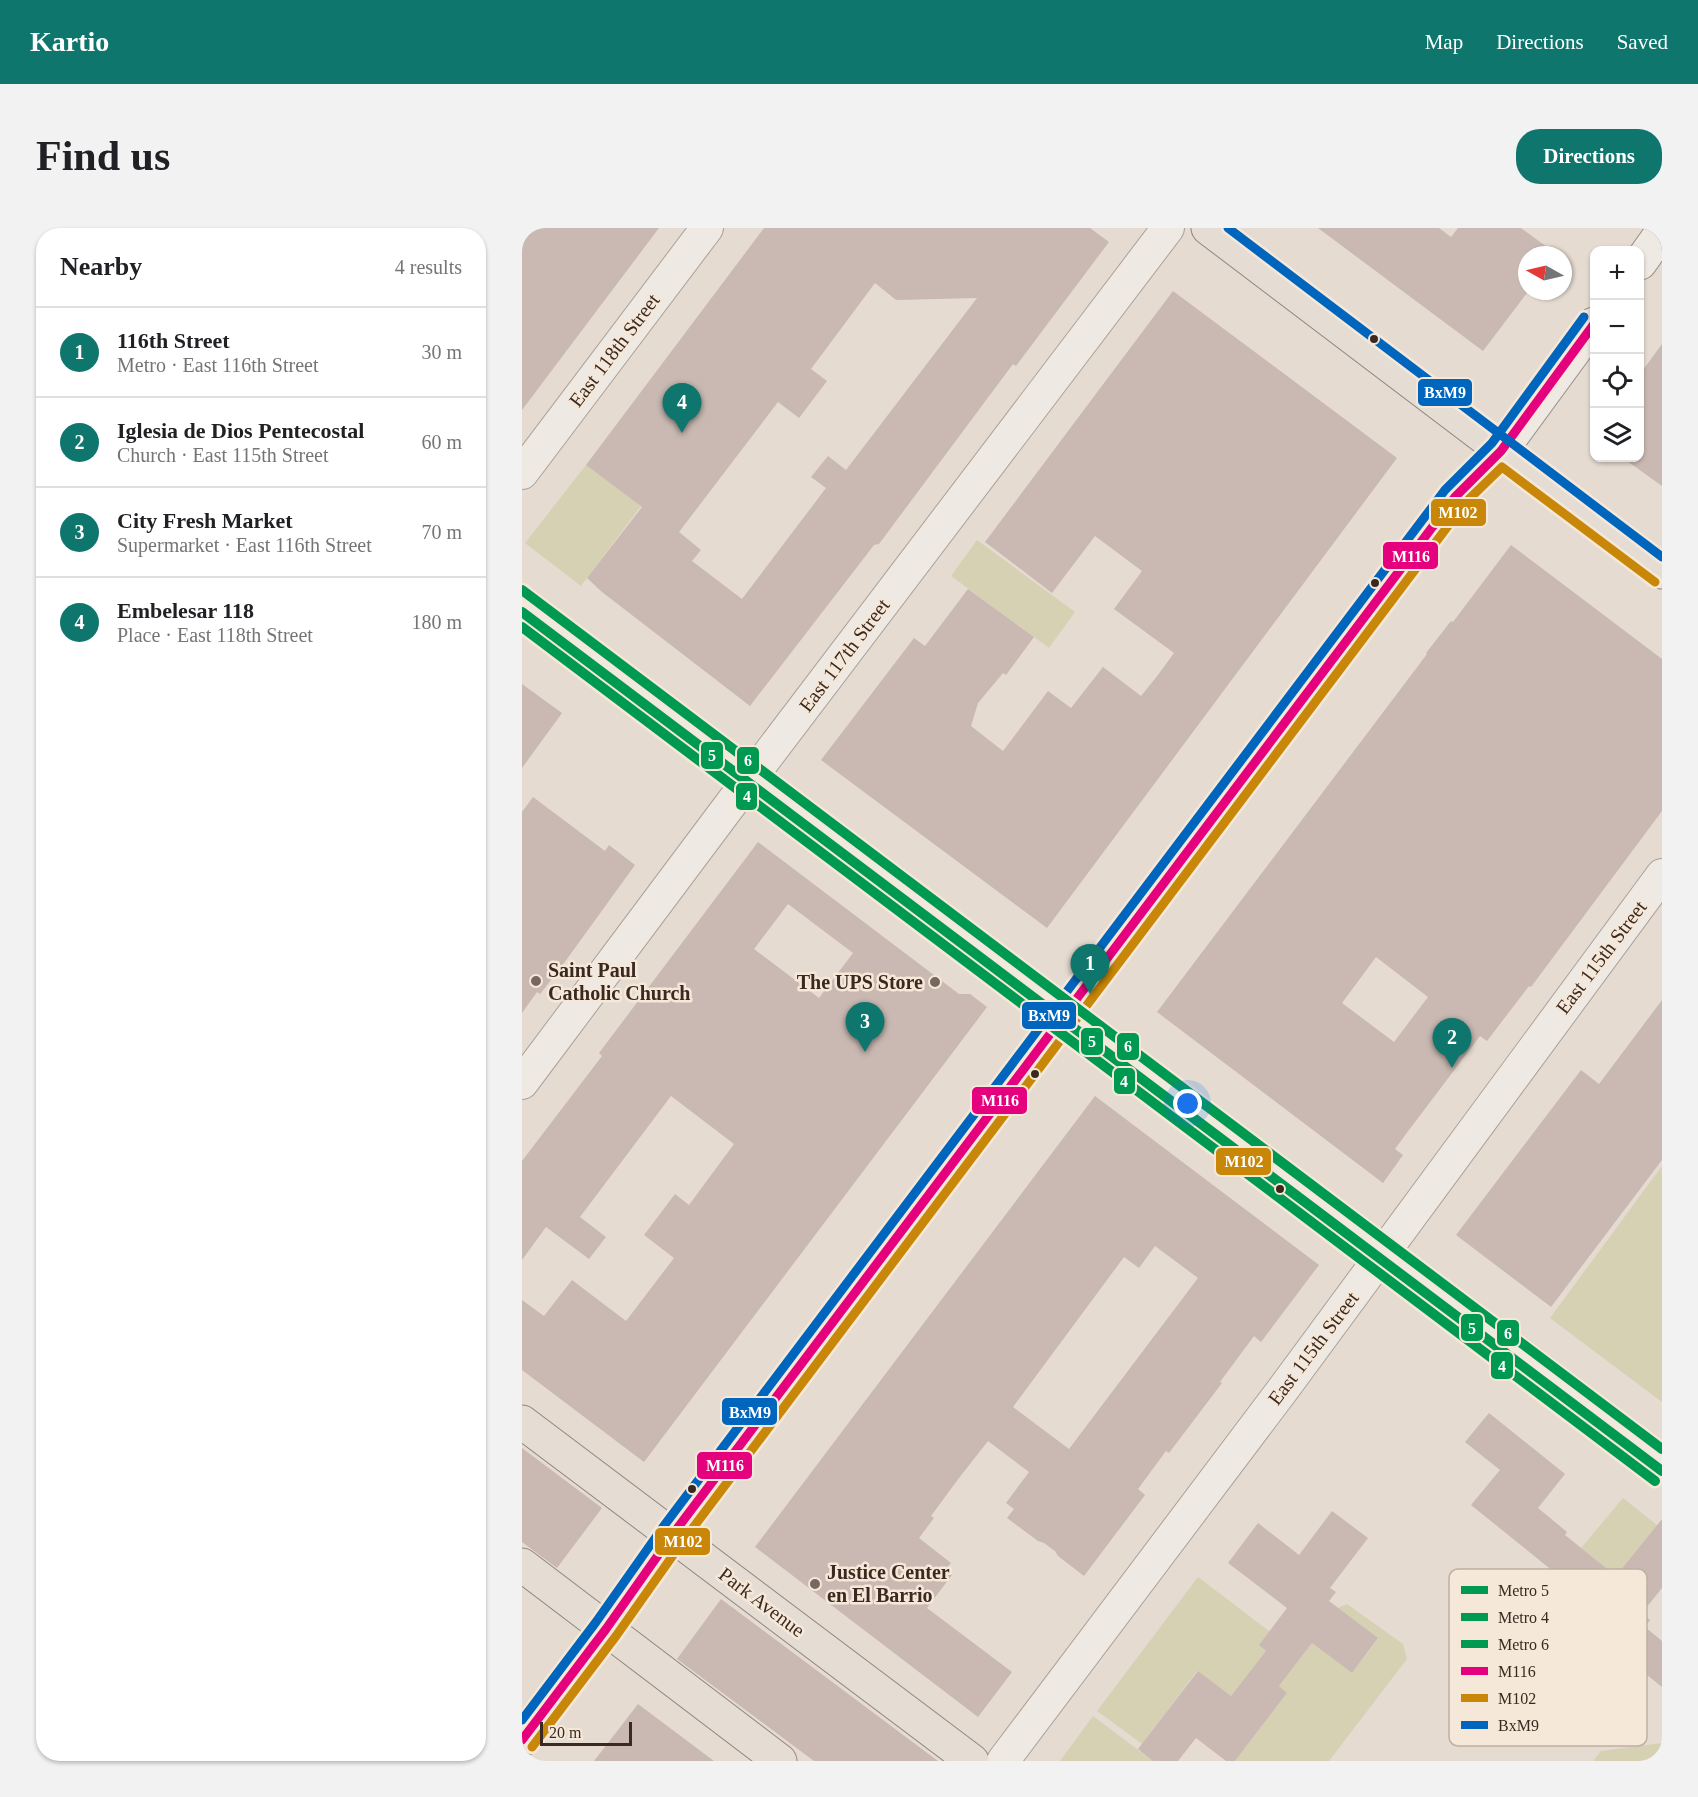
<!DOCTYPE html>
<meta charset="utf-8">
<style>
body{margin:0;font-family:"Times New Roman",serif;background:#f2f2f2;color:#202124}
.controls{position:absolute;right:18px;top:18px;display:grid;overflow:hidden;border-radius:12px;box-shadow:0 2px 4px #0004}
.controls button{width:54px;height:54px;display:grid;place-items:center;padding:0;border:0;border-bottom:2px solid #e0e0e0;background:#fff;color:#202124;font:30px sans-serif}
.compass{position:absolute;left:996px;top:18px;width:54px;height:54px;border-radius:50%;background:#fff;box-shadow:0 2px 4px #0004;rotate:278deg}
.scale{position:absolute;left:18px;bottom:15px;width:92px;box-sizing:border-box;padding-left:6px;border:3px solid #3a2921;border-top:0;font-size:16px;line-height:21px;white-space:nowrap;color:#3a2921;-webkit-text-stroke:4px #f5e8d9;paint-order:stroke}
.you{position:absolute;left:666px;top:876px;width:21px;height:21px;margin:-15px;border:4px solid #fff;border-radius:50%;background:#1a73e8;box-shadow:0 0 0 9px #1a73e833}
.badge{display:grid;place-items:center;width:39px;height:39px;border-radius:50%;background:#0f766e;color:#fff;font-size:20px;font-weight:700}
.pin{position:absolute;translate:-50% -50px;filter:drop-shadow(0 2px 3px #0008)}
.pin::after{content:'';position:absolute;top:32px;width:21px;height:18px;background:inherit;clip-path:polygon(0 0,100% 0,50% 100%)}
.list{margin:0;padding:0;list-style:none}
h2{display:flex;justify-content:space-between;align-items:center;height:78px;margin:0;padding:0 24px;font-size:26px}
h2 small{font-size:20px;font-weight:400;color:#757577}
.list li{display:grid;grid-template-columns:39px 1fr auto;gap:18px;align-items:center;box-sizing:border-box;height:90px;padding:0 24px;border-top:2px solid #e0e0e0}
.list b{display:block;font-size:22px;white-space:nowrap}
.list p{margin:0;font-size:20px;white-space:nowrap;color:#757577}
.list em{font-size:20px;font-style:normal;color:#757577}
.icon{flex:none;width:33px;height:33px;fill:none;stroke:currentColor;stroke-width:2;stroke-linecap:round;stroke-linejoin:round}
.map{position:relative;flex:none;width:1140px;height:1533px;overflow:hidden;border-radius:24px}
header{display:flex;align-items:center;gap:36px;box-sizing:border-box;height:84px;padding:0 30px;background:#0f766e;color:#fff}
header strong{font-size:28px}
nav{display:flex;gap:33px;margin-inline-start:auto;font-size:21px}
.intro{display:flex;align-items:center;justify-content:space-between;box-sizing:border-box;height:144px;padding:0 36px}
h1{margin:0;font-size:42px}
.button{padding:15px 27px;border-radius:24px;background:#0f766e;color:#fff;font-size:21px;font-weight:700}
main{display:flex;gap:36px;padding:0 36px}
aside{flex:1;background:#fff;border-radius:24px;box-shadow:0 2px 4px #0004}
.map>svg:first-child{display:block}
.green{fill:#d7d1b4}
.building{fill:#c9b9b2;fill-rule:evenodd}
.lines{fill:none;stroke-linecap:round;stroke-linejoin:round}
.street-casing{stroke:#aba199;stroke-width:34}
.secondary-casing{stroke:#9a918a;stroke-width:35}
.primary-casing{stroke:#908780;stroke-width:35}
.street{stroke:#eee9e3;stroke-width:32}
.secondary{stroke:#eee9e3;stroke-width:33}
.primary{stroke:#e5ddd4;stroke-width:33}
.bus-1-casing{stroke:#f5e8d9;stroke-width:14}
.bus-2-casing{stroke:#f5e8d9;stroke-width:14}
.bus-3-casing{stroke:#f5e8d9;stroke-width:14}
.bus-1{stroke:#e5007d;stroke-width:9}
.bus-2{stroke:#c88708;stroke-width:9}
.bus-3{stroke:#0065bd;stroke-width:9}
.metro-1-casing{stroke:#f5e8d9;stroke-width:15}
.metro-2-casing{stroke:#f5e8d9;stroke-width:15}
.metro-3-casing{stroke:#f5e8d9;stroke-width:15}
.metro-1{stroke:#009952;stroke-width:10}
.metro-2{stroke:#009952;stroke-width:10}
.metro-3{stroke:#009952;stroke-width:10}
.bus-dot{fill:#3a2921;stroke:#f5e8d9;stroke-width:2}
.poi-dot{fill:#76675f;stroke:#f5e8d9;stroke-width:2}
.labels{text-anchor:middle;stroke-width:5;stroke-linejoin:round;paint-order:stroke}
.street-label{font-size:20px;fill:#3a2921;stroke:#f5e8d9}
.poi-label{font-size:20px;font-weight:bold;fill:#3a2921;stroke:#f5e8d9;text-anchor:start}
.key{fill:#f5e8d9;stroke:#bdafa2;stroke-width:1.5}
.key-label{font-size:16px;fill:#3a2921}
.line-badge{stroke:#f5e8d9;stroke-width:2}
.badge-label{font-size:16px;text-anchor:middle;font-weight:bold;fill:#fff}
</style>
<header>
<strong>Kartio</strong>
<nav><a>Map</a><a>Directions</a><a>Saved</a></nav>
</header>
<div class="intro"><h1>Find us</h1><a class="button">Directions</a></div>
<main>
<aside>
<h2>Nearby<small>4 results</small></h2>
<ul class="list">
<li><span class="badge">1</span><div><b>116th Street</b><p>Metro · East 116th Street</p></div><em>30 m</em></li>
<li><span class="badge">2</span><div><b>Iglesia de Dios Pentecostal</b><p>Church · East 115th Street</p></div><em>60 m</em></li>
<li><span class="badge">3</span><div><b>City Fresh Market</b><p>Supermarket · East 116th Street</p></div><em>70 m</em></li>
<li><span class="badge">4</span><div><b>Embelesar 118</b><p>Place · East 118th Street</p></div><em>180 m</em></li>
</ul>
</aside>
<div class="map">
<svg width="1140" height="1533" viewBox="0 0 1140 1533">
<rect width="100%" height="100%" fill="#e5dbd1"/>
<g class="green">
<path d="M64,237L119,278L59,358L3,315Z"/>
<path d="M455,312L553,384L527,420L429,348Z"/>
<path d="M1140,938V1174L1028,1090Z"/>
<path d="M1101,1270L1140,1301L1094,1348L1059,1320Z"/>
<path d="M676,1349L747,1403L745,1423L709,1468L675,1443L620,1516L575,1483Z"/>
<path d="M825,1376L881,1416L885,1431L807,1533H713L765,1465L757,1458L790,1415L830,1445L856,1411L816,1380Z"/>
<path d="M571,1488L631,1533H538Z"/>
<path d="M1140,1515V1533H1071L1079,1523Z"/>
</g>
<g class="building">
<path d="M0,0H137L0,182Z"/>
<path d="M242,0H568L587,14L494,138L491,136L357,316L352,317L228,478L80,364L65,350L120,279L64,237ZM353,55L374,72L455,70L324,242L306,228L289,249L304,260L220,371L170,333L179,322L157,304L256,174L277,190L305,153L289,141Z"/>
<path d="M796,0H917L929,9L936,0H999L1036,27H1005V65L961,123Z"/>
<path d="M651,63L875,230L525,700L299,532L392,410L403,418L446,361L512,409L484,447L481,445L456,475L449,498L481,523L526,463L549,480L581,439L619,468L636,447L652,425L592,381L620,343L573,308L530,365L463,314Z"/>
<path d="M1140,116V258L1101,230H1118V146Z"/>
<path d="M989,317L1140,431V583L1009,759L1007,758L965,813L958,808L884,906L873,921L881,927L861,955L635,784L905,426L904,425L929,393L931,394ZM854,729L906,769L872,814L820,775Z"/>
<path d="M0,456L40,485L0,540Z"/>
<path d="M11,569L83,623L87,617L113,637L37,742L18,766L15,764L0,785V584Z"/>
<path d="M236,614L437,766H448L465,779L122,1234L0,1142V1072L22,1088L50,1052L104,1093L152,1030L122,1007L153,966L167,977L212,916L149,868L58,989L84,1009L67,1031L24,999L0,1032V933L80,828L77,825ZM266,676L331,725L297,770L232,721Z"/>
<path d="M1140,772V932L1029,1079L934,1007L1059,842L1077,856Z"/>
<path d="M573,868L797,1037L739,1114L732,1108L698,1154L700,1155L647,1225L644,1223L616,1261L623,1267L562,1348L536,1328L533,1323L522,1315L516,1313L485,1290L492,1281L484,1275L507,1244L466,1213L437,1250L409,1288L412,1290L397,1310L429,1335L423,1342L430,1347L405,1380L490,1444L456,1489L233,1319ZM633,1018L676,1050L547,1221L491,1179L602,1029L617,1040Z"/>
<path d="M967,1185L1043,1246L1016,1280L1045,1304L1043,1307L1094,1348L1140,1291V1360L1120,1385L1128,1392L1123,1399L1140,1413V1459L1104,1430L1069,1474L1033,1446L1077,1390L1037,1358L1042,1352L949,1277L978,1242L943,1214Z"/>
<path d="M0,1220L80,1280L35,1340L0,1314Z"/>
<path d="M810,1283L846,1310L808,1360L814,1364L807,1373L856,1410L830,1445L790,1415L757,1458L765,1465L713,1533H704L674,1510L656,1533H631L616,1521L676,1443L709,1468L744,1423L737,1417L765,1380L706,1335L736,1295L777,1327Z"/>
<path d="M199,1371L416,1533H292L155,1431Z"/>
<path d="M116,1476L192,1533H72Z"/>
</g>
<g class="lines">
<defs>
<g id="street">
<path d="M0,245L185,0"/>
<path d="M0,855L205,581L646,0"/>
<path d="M481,1533L762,1160L1140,647"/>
</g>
<g id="secondary">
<path d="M1118,35L1140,4"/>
<path d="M0,375L1140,1234"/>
<path d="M0,1512L84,1401L151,1306L933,269L979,223L1072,96"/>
</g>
<g id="primary">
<path d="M686,0L1140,344"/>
<path d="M0,1194L450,1533"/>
<path d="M0,1337L258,1533"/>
</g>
</defs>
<use href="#street" class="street-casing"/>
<use href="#secondary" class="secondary-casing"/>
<use href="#primary" class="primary-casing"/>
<use href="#street" class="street"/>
<use href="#secondary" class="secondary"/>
<use href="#primary" class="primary"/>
<defs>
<path id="bus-1" d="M0,1512L84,1401L151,1306L933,269L979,223L1072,96"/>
<g id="bus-2">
<path d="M537,794L1133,1244"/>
<path d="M10,1519L94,1408L161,1313L944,274L980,239L1133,354"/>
</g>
<g id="bus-3">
<path d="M706,0L1140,329"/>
<path d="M0,1492L74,1394L141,1299L923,262L970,215L1062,89"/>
</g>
</defs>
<use href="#bus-1" class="bus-1-casing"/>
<use href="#bus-2" class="bus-2-casing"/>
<use href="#bus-3" class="bus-3-casing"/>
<use href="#bus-1" class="bus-1"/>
<use href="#bus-2" class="bus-2"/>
<use href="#bus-3" class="bus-3"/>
<defs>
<path id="metro-1" d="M0,384L1140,1243"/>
<path id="metro-2" d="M0,399L1133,1253"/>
<path id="metro-3" d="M0,362L1140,1221"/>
</defs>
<use href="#metro-1" class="metro-1-casing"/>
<use href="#metro-2" class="metro-2-casing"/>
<use href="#metro-3" class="metro-3-casing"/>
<use href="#metro-1" class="metro-1"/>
<use href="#metro-2" class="metro-2"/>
<use href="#metro-3" class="metro-3"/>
</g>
<g class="bus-dot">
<circle cx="852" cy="111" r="5"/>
<circle cx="853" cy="355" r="5"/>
<circle cx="513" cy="846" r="5"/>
<circle cx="758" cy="961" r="5"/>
<circle cx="170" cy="1261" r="5"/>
</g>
<g class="poi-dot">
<circle cx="14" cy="753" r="6"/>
<circle cx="413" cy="754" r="6"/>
<circle cx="293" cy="1356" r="6"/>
</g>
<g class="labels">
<g class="street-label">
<text transform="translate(92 122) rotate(-53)" y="7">East 118th Street</text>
<text transform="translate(322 427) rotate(-53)" y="7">East 117th Street</text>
<text transform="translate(1079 729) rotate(-53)" y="7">East 115th Street</text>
<text transform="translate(791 1120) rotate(-53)" y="7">East 115th Street</text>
<text transform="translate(240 1374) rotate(37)" y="7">Park Avenue</text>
</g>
<g class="poi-label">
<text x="26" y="749">Saint Paul<tspan x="26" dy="23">Catholic Church</tspan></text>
<text x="401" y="761" text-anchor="end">The UPS Store</text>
<text x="305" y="1351">Justice Center<tspan x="305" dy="23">en El Barrio</tspan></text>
</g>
</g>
<rect x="927" y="1341" width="198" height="177" rx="9" class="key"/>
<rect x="939" y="1358" width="27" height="8" fill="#009952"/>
<rect x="939" y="1385" width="27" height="8" fill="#009952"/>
<rect x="939" y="1412" width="27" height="8" fill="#009952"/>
<rect x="939" y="1439" width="27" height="8" fill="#e5007d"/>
<rect x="939" y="1466" width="27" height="8" fill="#c88708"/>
<rect x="939" y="1493" width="27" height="8" fill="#0065bd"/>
<g class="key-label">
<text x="976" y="1368">Metro 5</text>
<text x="976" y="1395">Metro 4</text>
<text x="976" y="1422">Metro 6</text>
<text x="976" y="1449">M116</text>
<text x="976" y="1476">M102</text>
<text x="976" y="1503">BxM9</text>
</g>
<g class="line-badge">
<rect x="895" y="150" width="56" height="29" rx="6" fill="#0065bd"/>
<rect x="908" y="270" width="57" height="29" rx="6" fill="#c88708"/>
<rect x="860" y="313" width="57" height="29" rx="6" fill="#e5007d"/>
<rect x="178" y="513" width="24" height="29" rx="6" fill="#009952"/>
<rect x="214" y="518" width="24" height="29" rx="6" fill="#009952"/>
<rect x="213" y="554" width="23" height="29" rx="6" fill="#009952"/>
<rect x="499" y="773" width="56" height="29" rx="6" fill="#0065bd"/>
<rect x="558" y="799" width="24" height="29" rx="6" fill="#009952"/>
<rect x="594" y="804" width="24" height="29" rx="6" fill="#009952"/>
<rect x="591" y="839" width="23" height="28" rx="6" fill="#009952"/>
<rect x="449" y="858" width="57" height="29" rx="6" fill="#e5007d"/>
<rect x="693" y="919" width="57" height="29" rx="6" fill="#c88708"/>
<rect x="938" y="1085" width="24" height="29" rx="6" fill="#009952"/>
<rect x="974" y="1091" width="24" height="28" rx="6" fill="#009952"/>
<rect x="968" y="1123" width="24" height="29" rx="6" fill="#009952"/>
<rect x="199" y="1169" width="57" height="29" rx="6" fill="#0065bd"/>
<rect x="174" y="1223" width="57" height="29" rx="6" fill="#e5007d"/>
<rect x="132" y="1299" width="57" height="29" rx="6" fill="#c88708"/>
</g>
<g class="badge-label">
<text x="923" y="170">BxM9</text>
<text x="936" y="290">M102</text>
<text x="889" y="334">M116</text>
<text x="190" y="533">5</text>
<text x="226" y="538">6</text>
<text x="225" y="574">4</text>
<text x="527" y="793">BxM9</text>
<text x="570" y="819">5</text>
<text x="606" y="824">6</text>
<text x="602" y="859">4</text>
<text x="478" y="878">M116</text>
<text x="722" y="939">M102</text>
<text x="950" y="1106">5</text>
<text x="986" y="1111">6</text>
<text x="980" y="1144">4</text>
<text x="228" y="1190">BxM9</text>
<text x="203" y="1243">M116</text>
<text x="161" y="1319">M102</text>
</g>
</svg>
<div class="controls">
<button>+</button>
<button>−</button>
<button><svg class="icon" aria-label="locate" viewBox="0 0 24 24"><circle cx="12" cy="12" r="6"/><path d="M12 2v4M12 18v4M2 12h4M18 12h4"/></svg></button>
<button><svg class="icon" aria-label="layers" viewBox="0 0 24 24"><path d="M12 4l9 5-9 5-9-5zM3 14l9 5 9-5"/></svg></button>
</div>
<svg class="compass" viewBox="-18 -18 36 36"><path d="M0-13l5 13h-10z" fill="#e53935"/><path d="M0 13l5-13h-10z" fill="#757577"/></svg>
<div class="scale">20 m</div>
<div class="you"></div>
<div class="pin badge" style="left:568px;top:766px">1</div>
<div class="pin badge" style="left:930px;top:840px">2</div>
<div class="pin badge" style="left:343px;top:824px">3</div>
<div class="pin badge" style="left:160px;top:205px">4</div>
</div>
</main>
